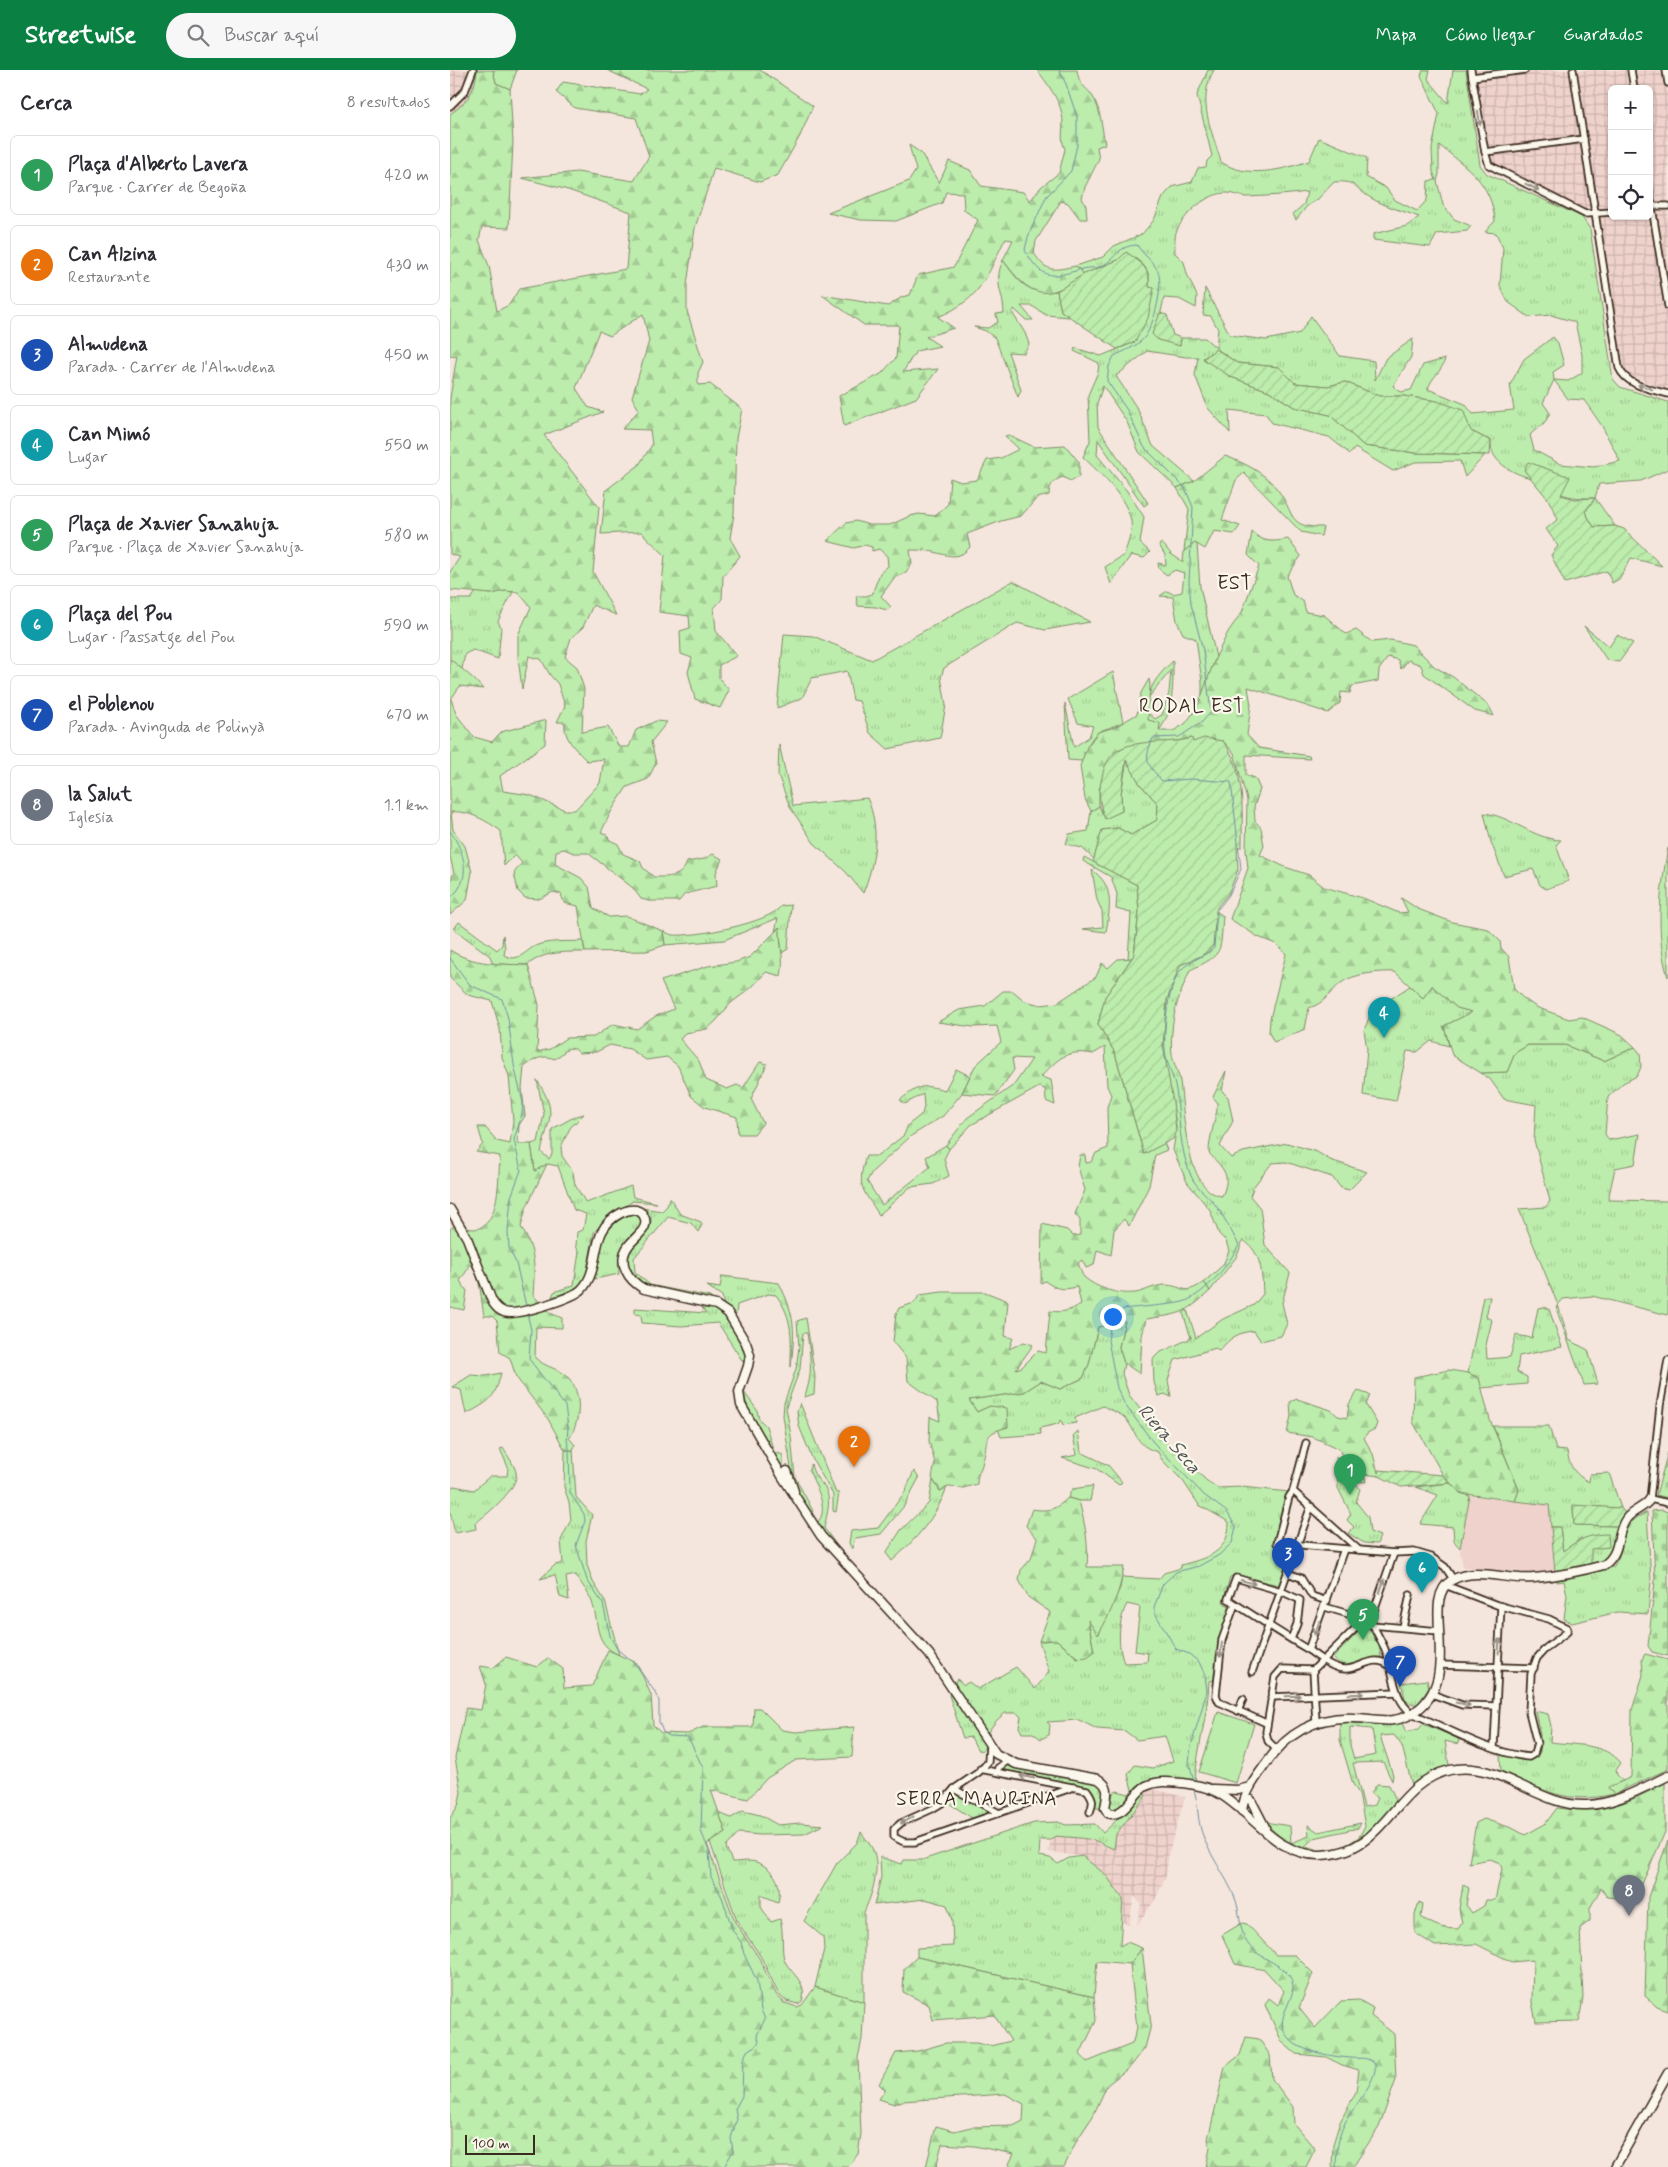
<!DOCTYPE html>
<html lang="es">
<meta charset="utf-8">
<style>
body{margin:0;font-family:Mynerve,sans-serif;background:#f7f7f7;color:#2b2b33}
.controls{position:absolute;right:15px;top:15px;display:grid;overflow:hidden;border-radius:8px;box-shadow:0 1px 4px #0004}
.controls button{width:45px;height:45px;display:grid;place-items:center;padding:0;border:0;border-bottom:1px solid #e1e1e2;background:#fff;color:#2b2b33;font:25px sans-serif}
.scale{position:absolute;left:15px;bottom:12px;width:70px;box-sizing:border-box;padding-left:5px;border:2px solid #3b2a1e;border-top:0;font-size:14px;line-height:18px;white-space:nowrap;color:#3b2a1e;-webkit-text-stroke:4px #fbf7ec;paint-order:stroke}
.you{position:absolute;left:662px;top:1246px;width:18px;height:18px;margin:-12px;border:4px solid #fff;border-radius:50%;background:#1a73e8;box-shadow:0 0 0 8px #1a73e833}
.badge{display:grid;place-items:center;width:32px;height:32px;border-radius:50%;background:#0b8043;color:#fff;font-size:16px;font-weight:700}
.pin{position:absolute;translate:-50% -41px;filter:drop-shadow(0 1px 2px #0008)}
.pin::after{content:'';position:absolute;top:26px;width:18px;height:15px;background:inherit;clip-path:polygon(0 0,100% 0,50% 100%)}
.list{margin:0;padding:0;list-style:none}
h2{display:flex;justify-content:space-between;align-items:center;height:65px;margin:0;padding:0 20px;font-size:21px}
h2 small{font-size:16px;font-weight:400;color:#7c7c81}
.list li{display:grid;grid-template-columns:32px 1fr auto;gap:15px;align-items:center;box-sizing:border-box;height:80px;margin:0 10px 10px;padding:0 10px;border:1px solid #e1e1e2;border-radius:8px}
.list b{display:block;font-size:19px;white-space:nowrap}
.list p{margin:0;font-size:16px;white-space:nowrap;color:#7c7c81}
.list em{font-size:16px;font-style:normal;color:#7c7c81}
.icon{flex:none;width:28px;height:28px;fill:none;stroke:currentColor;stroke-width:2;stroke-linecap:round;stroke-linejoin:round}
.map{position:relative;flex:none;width:1218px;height:2097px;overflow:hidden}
header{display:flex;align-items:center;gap:30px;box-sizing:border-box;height:70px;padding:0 25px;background:#0b8043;color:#fff}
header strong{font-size:24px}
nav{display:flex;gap:28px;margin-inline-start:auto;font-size:18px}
.search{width:350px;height:45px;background:#f7f7f7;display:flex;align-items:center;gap:12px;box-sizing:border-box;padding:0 18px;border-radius:28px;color:#7c7c81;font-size:19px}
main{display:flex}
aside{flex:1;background:#fff}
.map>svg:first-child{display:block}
.built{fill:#eed2cb}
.industrial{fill:url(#industrial-grid);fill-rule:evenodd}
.grass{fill:url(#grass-tufts);stroke:#7c8c66;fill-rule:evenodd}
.forest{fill:url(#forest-firs);stroke:#7c8c66}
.cemetery{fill:url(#cemetery-stones);stroke:#7c8c66}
.garden{fill:url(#garden-furrows);stroke:#7c8c66}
.pitch{fill:#bdedad;stroke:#7c8c66}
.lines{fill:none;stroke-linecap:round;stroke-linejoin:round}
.stream{stroke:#718e9f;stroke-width:1}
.street-casing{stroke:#3b2a1e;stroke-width:9}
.secondary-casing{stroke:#3b2a1e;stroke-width:11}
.street{stroke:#fbf7ec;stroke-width:5.5}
.secondary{stroke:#fbf7ec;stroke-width:8}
.oneway{stroke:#9b9085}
.labels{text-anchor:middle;stroke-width:4.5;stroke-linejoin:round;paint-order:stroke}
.neighbourhood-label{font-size:19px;letter-spacing:1px;fill:#3b2a1e;stroke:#fbf7ec}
.water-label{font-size:19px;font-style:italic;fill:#525454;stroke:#fbf7ec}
.quarter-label{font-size:20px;letter-spacing:1px;fill:#3b2a1e;stroke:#fbf7ec}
</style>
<header>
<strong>Streetwise</strong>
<div class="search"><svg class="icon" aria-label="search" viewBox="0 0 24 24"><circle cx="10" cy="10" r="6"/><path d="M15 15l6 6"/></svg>Buscar aquí</div>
<nav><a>Mapa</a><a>Cómo llegar</a><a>Guardados</a></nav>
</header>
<main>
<aside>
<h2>Cerca<small>8 resultados</small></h2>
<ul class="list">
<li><span class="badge" style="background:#2e9e5b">1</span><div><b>Plaça d'Alberto Lavera</b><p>Parque · Carrer de Begoña</p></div><em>420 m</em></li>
<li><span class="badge" style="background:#e8710a">2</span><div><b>Can Alzina</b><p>Restaurante</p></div><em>430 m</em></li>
<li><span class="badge" style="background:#1a4fb4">3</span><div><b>Almudena</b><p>Parada · Carrer de l'Almudena</p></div><em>450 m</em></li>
<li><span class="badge" style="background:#0f9aa8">4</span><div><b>Can Mimó</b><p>Lugar</p></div><em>550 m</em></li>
<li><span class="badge" style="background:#2e9e5b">5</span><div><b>Plaça de Xavier Sanahuja</b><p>Parque · Plaça de Xavier Sanahuja</p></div><em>580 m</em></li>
<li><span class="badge" style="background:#0f9aa8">6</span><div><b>Plaça del Pou</b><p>Lugar · Passatge del Pou</p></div><em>590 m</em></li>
<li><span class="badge" style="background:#1a4fb4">7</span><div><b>el Poblenou</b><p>Parada · Avinguda de Polinyà</p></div><em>670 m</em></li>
<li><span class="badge" style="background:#6b7280">8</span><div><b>la Salut</b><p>Iglesia</p></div><em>1.1 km</em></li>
</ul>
</aside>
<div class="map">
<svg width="1218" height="2097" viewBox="0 0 1218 2097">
<defs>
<pattern id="industrial-grid" width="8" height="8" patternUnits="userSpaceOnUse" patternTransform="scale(1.25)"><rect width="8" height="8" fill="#eed2cb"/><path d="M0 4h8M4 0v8" fill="none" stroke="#cdb4ae"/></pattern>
<pattern id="grass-tufts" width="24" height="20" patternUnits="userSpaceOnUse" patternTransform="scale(1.25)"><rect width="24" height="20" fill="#bdedad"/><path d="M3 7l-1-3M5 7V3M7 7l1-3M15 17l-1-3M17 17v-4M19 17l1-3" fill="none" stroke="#a3cb94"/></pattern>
<pattern id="forest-firs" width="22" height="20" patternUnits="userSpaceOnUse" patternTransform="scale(1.25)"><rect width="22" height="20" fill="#bdedad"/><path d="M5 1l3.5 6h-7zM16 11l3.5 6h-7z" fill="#a3cb94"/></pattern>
<pattern id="cemetery-stones" width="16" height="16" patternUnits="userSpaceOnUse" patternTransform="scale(1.25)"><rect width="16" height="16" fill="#bdedad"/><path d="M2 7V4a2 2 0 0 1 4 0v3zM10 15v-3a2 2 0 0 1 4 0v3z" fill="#a3cb94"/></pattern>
<pattern id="garden-furrows" width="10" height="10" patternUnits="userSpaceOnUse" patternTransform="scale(1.25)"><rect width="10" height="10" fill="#bdedad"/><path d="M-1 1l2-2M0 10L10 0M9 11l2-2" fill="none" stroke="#a3cb94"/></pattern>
</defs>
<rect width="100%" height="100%" fill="#f5e6dd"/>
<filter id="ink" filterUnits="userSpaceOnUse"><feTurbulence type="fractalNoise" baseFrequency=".02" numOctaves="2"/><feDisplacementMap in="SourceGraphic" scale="10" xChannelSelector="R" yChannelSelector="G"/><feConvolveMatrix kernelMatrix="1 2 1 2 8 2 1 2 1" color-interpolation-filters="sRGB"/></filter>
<g filter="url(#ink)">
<path class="built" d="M1020,1426L1099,1435L1104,1500L1082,1503L1013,1497L1010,1481Z"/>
<g class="industrial">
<path d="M0,0H26L22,30L0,54Z"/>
<path d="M1019,0H1218V321L1175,303L1140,148L1034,92ZM1162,19H1199V146H1162Z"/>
<path d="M699,1718L735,1727L719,1782L716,1806L705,1830L687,1855L691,1834L684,1826L679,1855L672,1852L673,1829L632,1786L598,1782L601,1770L605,1766L645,1770L650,1775L664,1779L666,1764L693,1730Z"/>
</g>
<g class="grass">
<path d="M43,0H67L60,19L46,13Z"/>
<path d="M758,0H764C746,31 762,60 771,92C797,109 832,100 859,91L869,68L917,88L916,107L936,118L945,130L967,141L977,130L978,111L986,110L983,102L982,79L989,44L971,6L973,0H980L978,9L998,33L1003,0H1016L1030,95L1037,104L1132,147L1140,159L1163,309L1170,317L1218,332V399L1191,411L1149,414L1145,428L1165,456L1144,457L1135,442L1145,428C1108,429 1103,420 1074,400L1081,408C1064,404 1039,392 1041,371L1021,361L987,331L954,326H929L895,312L878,316L845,313L829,297L787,293L767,279L753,288L781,307L819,321L844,337L880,345L914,376L966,383L1035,385L1015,407L1010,391L965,392L943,401L905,378L900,384L879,367L822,353L816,344L779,340L780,363L758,338L745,305L748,287H736L697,281L666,306L688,340L703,376L744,411L727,418L689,382L677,352L653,316L647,333L648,357L698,433L694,436L648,370L647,385L677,421L694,447L690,473L700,482L694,488L681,485L661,514L655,497L674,485C677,476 683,461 681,451C677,428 650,403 633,387L640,371L638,325L648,302L649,293L624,281L625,278L651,286L685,272C691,258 703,218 698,203C695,193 684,188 676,182L668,190L634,204L626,196L653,187L664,176L692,164L704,150L713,127L722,117L742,112L748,98L756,97L757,91L762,86L747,25ZM989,75C1017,98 1041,111 1045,151L1035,162L1046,163L1053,178L1050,216L1058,232L1079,247L1101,245L1125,252L1132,285V303L1118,311L1104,310L1103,302L1114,295L1108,273L1103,267L1074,289L1060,315L1064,340L1023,344L1015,334L978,319C981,307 992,302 995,289L973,295L961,320L951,322L943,316L961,287L963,269L936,288L925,310L924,291L890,286L861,246L850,263L816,270L780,265L755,218L753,245L761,246L768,259L766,278L755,268H731L730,276L702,264L709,251L714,228L729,229L746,238L747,226L737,204L734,192L725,183C725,176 724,166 727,160C735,143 758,122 778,123C784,123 790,127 796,127C817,126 837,125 857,122L854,134L843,144L846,150L857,136L867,130L884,112C907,110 905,119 921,128C936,137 954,141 969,147L957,156L923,164V170L980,177L987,164L1017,161L1021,156L1004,149L993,135L987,111L989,104ZM1104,310L1118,329L1134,330L1152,356L1170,391L1144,397L1110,394L1084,380L1080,365C1091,354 1092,359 1100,343L1093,333Z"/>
<path d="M553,190C569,212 577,225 607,221L611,241L619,247L596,245L582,236H571L583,250H576L564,239L563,244L575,263L579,274L574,283L558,282L571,320L568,327L545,268L536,261L524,257L538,258L548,252L546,244L554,243C553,220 543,214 553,190Z"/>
<path d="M712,473L721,484L733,492L734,481L745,473L747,474L750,517L766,587L752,625V612L746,569L733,564L727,551L723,527L710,526L717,521L723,524L732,522L734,503L725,500L717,505L709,499L708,493L716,495L715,485L709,475Z"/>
<path d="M563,511L640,552L595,560L567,553L494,598L491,607L496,635L490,668L438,679L420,663L409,631L403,630L397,601L362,608L352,628L327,638L334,564L363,566L422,590Z"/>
<path d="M55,521L63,522L48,551L51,558L48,589L23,580L15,584L12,599L0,589V529H21L26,522L41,524Z"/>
<path d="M1134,556L1159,577L1167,565L1183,573L1169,592L1157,590Z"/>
<path d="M723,591C723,615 724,640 709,661L697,650L698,643L705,649L712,645L719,623L721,600L699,627C700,614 713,600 723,591Z"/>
<path d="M663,602L673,652C665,657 654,658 647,663C639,670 635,682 632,691L618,690L615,633L624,677L639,667L643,656L628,653L618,629Z"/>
<path d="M329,674L343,736L417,728C431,758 425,793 413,823L396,802L364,773L340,737L328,705Z"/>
<path d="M677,690L690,714L708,734L707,750L681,765L668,758L652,760L644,789L632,778L616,774L619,764L638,761L641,741L649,736L655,748L672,741L671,724Z"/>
<path d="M1034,743C1061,746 1083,769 1111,770L1106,775L1119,811L1096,819L1090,815L1083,799L1054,806L1041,772Z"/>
<path d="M1218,778V907C1205,864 1210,821 1218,778Z"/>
<path d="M634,787L687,815L689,842L684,885L682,888L678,889L681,843L666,839L667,824L661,807L633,791Z"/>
<path d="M642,800C665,816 660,837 656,862L632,859L653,857L652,841L647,830Z"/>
<path d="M341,835L338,879L332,883L329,857L325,862L328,848L274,870L215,875L213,861C216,862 220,865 223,865C244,867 320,853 331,836Z"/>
<path d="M766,841L773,846C770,882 775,884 740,900C731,921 723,940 722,962C721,970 721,982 723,989C725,997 729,1004 730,1011C734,1040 735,1122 772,1126C782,1104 773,1099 759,1083C759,1066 766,1050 768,1033L763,1027L776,1001L772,1021L778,1027L783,1051L770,1076L781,1088L793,1082L837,1073L867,1082L880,1090L917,1102L899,1120L891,1118L882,1107L836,1092L822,1093L804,1116L800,1126L810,1138L815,1175L840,1203L832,1233L837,1254L831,1266L811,1271L804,1261C787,1262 779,1269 769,1281L766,1278L725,1290L718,1310L721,1327L715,1324L708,1326L704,1312L703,1289L709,1283L741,1268L733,1243L737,1240L746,1268L773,1249L804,1235L813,1224C812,1204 812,1182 793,1170L787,1186L760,1221L754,1212L773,1195L779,1181L776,1171L769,1164L760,1140L737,1112L723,1080L726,1061L725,1048L713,975L717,930L730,895L753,885Z"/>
<path d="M9,852L47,880L52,875L53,865L55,878L54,885C68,893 74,882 85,876C98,870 119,872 133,871L135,882C116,882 93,881 78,895L43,894L40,886L4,859Z"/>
<path d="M960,916L973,928L982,916L1007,938L1023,942L994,956L999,976L981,971L967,982L957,981L946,1031L913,1025L917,979L914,960L922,941Z"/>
<path d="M1078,975H1115L1154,991L1185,977L1190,983L1191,997L1187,1006L1173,1013L1158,1027L1155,1064L1159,1070L1190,1064L1185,1094L1165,1098L1158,1130L1218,1131V1245L1142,1226L1113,1229L1108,1235L1119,1270L1138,1280L1148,1314L1134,1315L1107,1241L1108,1235L1069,1139L1096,1137L1100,1131L1084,1070L1086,1035L1054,1029L1040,1009L1031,1003L1057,1002L1065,983Z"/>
<path d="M506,999L520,1006L512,1023L493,1046L461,1066L422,1102L417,1111L432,1135L480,1097L476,1087L496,1075L499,1079L494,1089L499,1106L483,1114L460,1117L429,1145C413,1119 406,1118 416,1086H428L454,1065L458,1055L472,1044L474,1037L473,1024L455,1034L450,1030C470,1015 471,1014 495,1020Z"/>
<path d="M87,1010C108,1043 99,1047 91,1082L99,1089L102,1084V1059L126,1046L134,1044L120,1058L111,1077L112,1086L123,1102L125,1115L136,1133L181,1116L183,1127L207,1133L183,1131L158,1148L144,1162L136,1207L128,1219L102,1227L104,1222L124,1215L129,1182L126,1176L127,1162L133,1160L136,1144L124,1140L108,1096L97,1094L85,1101L81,1074L88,1072L94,1044Z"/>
<path d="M220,1128L230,1144L251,1152L252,1155L248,1162L241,1153L218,1147L184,1188L185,1202L200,1215L260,1227L264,1231C243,1227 161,1219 180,1181C186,1168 202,1164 201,1147L192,1138L212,1141L217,1136Z"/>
<path d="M183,1144L189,1147L192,1153C189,1159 186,1161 181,1165C170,1177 168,1189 169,1204L145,1209C149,1182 152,1152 183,1144Z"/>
<path d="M272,1206L329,1213C346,1247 345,1260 341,1297C341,1268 344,1249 326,1225L318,1224L287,1235L286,1245L274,1236L272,1226L257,1216L270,1218Z"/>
<path d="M1033,1227H1040L1036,1247L1042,1250L1036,1275L1037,1289L1060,1287L1066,1265L1082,1268L1088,1238L1094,1237L1099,1239L1112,1277L1069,1286L1067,1302L1077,1307V1314L1031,1318L1029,1308L1018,1303Z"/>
<path d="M185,1238L256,1243L252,1238C257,1239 264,1238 268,1240C280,1246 294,1275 296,1288L293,1292L268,1253L231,1256L192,1253L191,1245L185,1244Z"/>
<path d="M356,1248L365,1307L364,1324L354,1327C364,1305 360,1286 357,1263H353L350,1299L336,1337L341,1366L345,1407L363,1441L361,1444L344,1417L333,1346L334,1333L346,1299L349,1277L347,1251Z"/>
<path d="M675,1251L669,1277L674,1293L672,1304L679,1325L716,1372L757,1411L768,1418L792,1417L839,1422L825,1477L840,1484L829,1515L784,1505L780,1507L773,1532L781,1538L765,1610L759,1611C758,1645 747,1678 745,1712C727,1710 700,1703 686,1717C680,1724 675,1733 669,1740L659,1739L663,1723L667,1721L679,1724L682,1720L678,1704L685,1695L703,1698L723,1691L715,1666L687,1670L675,1661L647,1659L629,1650L597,1652L600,1655L599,1665L591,1669L583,1663H572L569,1657L571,1647L567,1643H555L546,1651L538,1662L542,1669L539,1670L508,1620L505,1612L507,1609L514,1615L519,1612L528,1619L566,1597L585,1619L599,1602L589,1571L607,1570L627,1588L644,1582L638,1549L649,1564L670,1518L672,1507L709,1509L714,1503L731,1498V1495C757,1488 779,1483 779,1452L749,1435L733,1411L712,1390L708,1382C685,1376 688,1363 675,1348C670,1343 660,1340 653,1336L625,1348L626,1353L613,1355L611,1350L608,1354L590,1358L591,1364L551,1367L548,1359L558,1357L540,1336L527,1342L519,1330L574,1322L591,1311L610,1319L633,1308L639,1294L648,1257ZM677,1534L690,1537L685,1581L698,1583L697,1592L674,1593C667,1575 668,1551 677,1534Z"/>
<path d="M51,1303C45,1329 39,1332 16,1344L11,1320L2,1317L21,1305L36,1306Z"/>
<path d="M294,1322L307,1340L309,1349L316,1356L324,1382L333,1385V1400C320,1378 297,1347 294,1322Z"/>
<path d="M350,1333L386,1423H389L386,1442L383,1441V1425L362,1388L349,1356L347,1342Z"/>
<path d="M1043,1356H1099L1106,1380L1117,1381C1119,1396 1125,1405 1139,1412L1140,1404L1159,1403L1171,1438L1123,1436L1124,1455L1169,1456C1164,1478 1164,1492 1138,1496L1131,1468L1113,1482L1110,1457H1101L1099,1435L1065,1431L1069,1420Z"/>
<path d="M628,1361L631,1382L658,1395L672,1412L669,1415L647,1399L612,1388L627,1385L623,1366Z"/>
<path d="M53,1378C57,1385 64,1394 66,1402C70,1417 37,1445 25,1453L26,1459L5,1463L0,1441V1419L4,1416L24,1420L40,1406H57L58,1397L50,1379Z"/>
<path d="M115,1380H123L126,1427L142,1445L136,1471L137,1495L143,1512L155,1531L169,1585C143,1573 150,1555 142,1532C139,1523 131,1514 126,1505L116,1507L119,1530L110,1527L105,1505L90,1509L105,1495L113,1493L111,1470L121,1450L119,1432L114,1417Z"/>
<path d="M886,1386L910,1419L906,1432L918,1447L920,1462L930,1466L927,1474L914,1473L898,1463L904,1457L897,1450L901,1444L888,1418Z"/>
<path d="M361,1394C363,1404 367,1408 373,1415C383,1428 377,1443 374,1458L391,1481L385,1476L367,1453C381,1439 364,1414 359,1400Z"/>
<path d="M464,1401L469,1408L454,1436L431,1464L405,1468L402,1479L399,1473L401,1461L428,1458L455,1422Z"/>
<path d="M483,1410L490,1421L497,1417C486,1448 466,1469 442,1491L436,1483L451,1460L479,1433Z"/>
<path d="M1000,1413L1010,1423L1020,1426L1010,1478L1004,1471L1003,1457L970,1454L988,1425L966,1417Z"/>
<path d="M643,1416L640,1431H629L618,1428L622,1419Z"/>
<path d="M1197,1442L1201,1511L1198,1544L1168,1542L1122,1553L1114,1549L1117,1525L1114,1511L1107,1512V1510L1163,1497C1180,1473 1164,1458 1197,1442Z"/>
<path d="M916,1554L929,1576L931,1587C913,1588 899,1606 883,1588Z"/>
<path d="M977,1610L979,1618L967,1635L956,1631L951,1613Z"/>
<path d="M500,1620L536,1676L531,1681L527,1679L521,1667L513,1668L499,1625Z"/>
<path d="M1085,1641L1098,1644L1101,1656L1100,1672C1122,1675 1156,1673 1171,1693L1166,1700L1167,1705L1173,1711L1158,1717L1164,1724C1117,1735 1092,1720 1051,1701L1050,1684C1064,1688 1080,1697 1090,1682V1665Z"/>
<path d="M895,1652C914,1654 933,1657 952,1653L956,1662L969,1659L973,1654L1010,1669L1007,1674L995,1671L999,1695L983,1700L962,1715L952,1676L944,1665L930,1666L943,1705L942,1711L933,1692L903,1693L914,1737L925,1735L928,1728L921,1723L927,1714L939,1715L947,1732C930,1751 917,1767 893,1777L909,1767L915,1756L909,1724L903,1714L890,1670V1653ZM900,1657L922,1659L926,1685L904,1689L900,1675Z"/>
<path d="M505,1723L537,1739L539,1744L522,1748L497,1732Z"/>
<path d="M694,1724L696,1725L693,1730L666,1764L664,1779C657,1776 652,1774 646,1771C639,1768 614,1767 605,1766L601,1770H590L589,1786L600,1788L608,1794L619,1788L632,1786L656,1805L673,1829L670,1876L677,1872L692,1878L680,1894L647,1891L644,1927L467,1887V1878L503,1876L502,1850L497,1835L475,1829L424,1835L431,1807L430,1787L452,1794L454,1790H472L584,1753L608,1752L616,1755L645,1754L653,1763Z"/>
<path d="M293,1741L310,1745L328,1755L350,1753L373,1755L354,1764L310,1765L289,1763L276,1777L282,1792C289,1792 299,1790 306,1792C324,1798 333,1815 328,1832L311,1825V1837L321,1852L330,1849C334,1862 331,1879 334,1889C339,1903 359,1912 352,1931L348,1934L336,1931L329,1925L311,1887L287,1851L260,1772L276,1763L269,1743L281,1748Z"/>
<path d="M815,1752L840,1756L841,1773L859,1766L858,1755L868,1762L911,1753L908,1758L864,1768L855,1776L866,1779C842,1779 829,1768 815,1752Z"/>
<path d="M411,1762C415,1768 421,1775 424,1782C430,1800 422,1825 414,1842V1932L365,1917L374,1879L373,1867L354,1851L387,1793L407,1773Z"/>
</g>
<g class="forest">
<path d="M27,0H43L46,13L60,19L63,72L59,158L32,157L29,170L39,196L47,241L59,235L69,219L176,199L181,142L118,120L72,108L127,102L184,111L199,86L186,48L125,38L106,22L113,12L190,24L197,19L157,0H310L363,36L350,66L328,105L310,112L264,98L245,158L237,215V241L253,292L248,303V315L260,314L292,339L286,368L284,444L280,468L290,486L273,506L272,529L264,538L266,561L287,586L269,595V608L279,620L270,638L245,629L238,602L242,588L231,584L230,561L240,558L239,546L209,542L215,485L191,462L151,464L156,420L188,396L202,375L200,360L172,359L189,340L182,327L199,271L193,244L160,266L149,261L126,318L138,337L153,342L94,365L149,437L143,502L166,545L143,535L133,557L121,568L115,587L127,597L134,619L132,662L158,657L169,677H179L186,660L206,651L217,652L201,672L206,693L198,709L177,717L162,740L151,762L156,764L160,770L168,774L173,784L190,791L193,798L204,807C219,807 232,808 237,792L254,789L263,784L272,789L266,803L267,816L235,824L229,831H199L191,829L183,818L138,783H124L114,779L106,781L105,794L131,808L139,817L143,838L159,847L176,846L213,861L215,875L197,881L135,882L128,836L114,833L111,824L103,822L89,829L75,828L68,821L64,803L72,793L65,785L54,796L51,761C37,751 18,740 1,742L3,760L15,776L22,802L17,830L0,845V811L4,803L0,786V589L24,609L33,619L10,616L1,629L6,644L24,667L42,672L51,662L96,650L95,674L50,706L53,721L80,725L115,740H125L150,713L154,689L137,691C126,680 113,668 115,652H107L115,636L108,614L100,605L91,589L79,586L72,619L68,587V565L81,537L68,522L55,521L41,524L0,520V502L10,487L0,484V328L7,285L0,286V44C18,32 25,21 27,0Z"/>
<path d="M587,0H627C630,19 635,14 643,27C651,40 652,59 655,74L647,77L649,89L635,117L632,128L636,136L637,149H630L618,133L611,131L586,171L584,183C597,204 604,200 626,196L634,204C626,209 616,217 607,220C582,230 566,207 553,190L563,170L555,169C536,208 531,229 488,247L504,258L476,267L490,276L466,281L453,302L488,299L466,328L394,356L389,326L431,304L446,288L449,255H414L372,225L438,236L452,227L460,225L468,205L504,197L528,150L514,140L513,123L496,122L492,133L446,151L411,150L378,143L459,111L466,100L459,75L471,83L489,113L499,91L520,100L531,116L573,122L580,131L591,117L609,103L615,79C609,67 615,57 612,44C610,31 596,11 587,0Z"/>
<path d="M559,365L584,377L615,375L629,392V407L620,411L613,407C604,410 599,415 599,425L587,428L571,446L551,451L517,464L520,477C509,490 500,486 484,482C476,480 468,480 460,480L462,493L456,502L444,508L431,526L441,537L437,540L426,537L408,536L406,526H416L422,524L430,503L438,496L437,486L429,479L422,481V477L415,475L404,478L377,471L396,453L406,451L419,455H440L460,446L469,444L485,446L498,434L500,408L511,412L527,410L537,390L551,388L569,379L555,366Z"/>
<path d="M775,386C795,393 815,403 827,419C846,443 836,458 873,457L871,466L851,462L794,403L786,410L772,450L790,456L784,464L764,461L755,479L745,473L734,481L739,439L727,418L744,411Z"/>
<path d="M802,462C814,473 823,472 838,469L851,486L837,506L843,525L853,531L856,542L874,545L896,564L906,560L922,572L941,570L963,575L985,597L1003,607L1039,636L1044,646L1025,641L974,604L971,595L958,590L951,599L948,590L938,587L929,600L928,611L902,616L900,623L891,622L890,633L878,643L798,617L801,635L797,665L809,678L859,686L860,689L796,685V705L805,708L810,719L804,737L805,751L811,758L814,776L810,785L835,797L859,805L874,817L913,828L949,843L958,842L951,828L968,839L1002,852L1038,859L1050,871L1051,878L1059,887L1064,919L1073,928L1086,937L1119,949L1132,947L1159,959L1172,965L1185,977L1154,991L1115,975H1078L1065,983L1057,1002L1031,1003L1002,985L994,956L1022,942L1007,938L982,916L973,928L945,902C930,901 902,904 891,913C877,924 877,932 859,938L855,959L824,972L819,963L820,949L836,884L826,874L808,867L780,849L798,798L796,781L797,730L784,683L773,671L743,672L741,668C717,675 691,670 667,680L649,719V736L641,741L635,729L630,696L637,677L648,662L665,657L687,644L691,623L699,609L700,614L698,650L710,653L709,661H723L735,654L747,638L765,589L778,562L792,542L809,496L798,485Z"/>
<path d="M330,857C329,875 335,888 331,906L316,902L301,918L281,933L266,951L257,959L235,963L230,969L249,991L256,1010L277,1019L287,1015L293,1018L310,992L317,994L301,1029L313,1053L304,1064H288L287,1047L255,1037L241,1026L228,996L217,987L196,990L180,979L160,975L146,982L129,983L125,979L119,978L105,989C92,984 85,989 74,997L72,1018L75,1046L69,1055L68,1074H81L85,1101L97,1094L76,1138L71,1157C86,1181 85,1198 83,1225L100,1243L112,1248V1258L86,1257L85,1288C96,1297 103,1297 113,1303C133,1317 132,1350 119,1368L125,1375L123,1380H115L98,1349L66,1307L60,1288L50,1282L47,1251L42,1246H34C31,1230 31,1208 21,1194L10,1211L17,1221L14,1240L0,1237V1159L5,1155C11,1157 19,1159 25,1159C51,1156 48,1105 50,1086L26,1082L33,1074L28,1057H35L47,1071L60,1074L63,1051L59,1006L52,987L50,959L42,931L18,925L0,908V880C22,895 52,894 78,895L89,935L87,982L100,979L116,968L144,967L163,954L187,959L206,946L224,939L211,911L258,896L286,892L300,887Z"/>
<path d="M682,888L655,927L648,954L665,983L694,1084L714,1073L717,1080L705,1085L699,1116L679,1156L674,1149L664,1160L661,1185L647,1180L644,1195L636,1198L632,1190L628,1193C630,1197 631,1204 634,1207C646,1218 668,1225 685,1223C694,1222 702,1216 714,1215C734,1215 733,1227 754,1212L760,1221C734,1245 730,1244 696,1249L692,1266L690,1304L674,1293L669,1277L675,1251L648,1257L639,1294L633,1308L610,1319L591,1311L574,1322L519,1330L527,1342L540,1336L557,1338L558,1357C531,1364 539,1369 533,1391C531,1401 527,1402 527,1414L513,1418L498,1417L490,1421L482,1408L485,1393L479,1371L480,1347L490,1351L487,1332L458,1311L456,1288L443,1272L446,1244L449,1238L464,1233L470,1225L492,1222H535L558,1231L555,1266L563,1268L559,1279L574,1272L583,1275L566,1299L572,1297L588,1281L596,1283L600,1241C613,1243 620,1241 631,1234L627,1217C613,1220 607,1220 595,1211L591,1213L592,1154L617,1160L623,1166L630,1165V1150L625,1144L635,1120L628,1097L630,1085H635L636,1093L641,1092L646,1083L658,1078L657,1037L661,1025L657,1016L655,977L643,984C617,979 608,988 591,1007L601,1010L605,1035L596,1031L595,1019L589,1017L521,1055L499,1079L496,1075L517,1048L564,1015L582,989L562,988L564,1000L545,1026L512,1023L525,996L551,972L547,956L523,957L488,952L509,940L535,936L553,921H563L575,931L591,935L607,933L646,907L652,893L658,898L668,889Z"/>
<path d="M999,1300L1018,1303L1029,1308L1040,1350L1069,1420L1065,1431L1010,1423L993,1405L963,1352L964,1307Z"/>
<path d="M908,1321L920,1325L916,1335L927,1353L925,1359L917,1363L914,1368L923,1384L929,1406L914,1404L916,1412L904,1411L889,1379L863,1367L837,1363L841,1346L840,1332L847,1329L881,1340L888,1346L897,1348L899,1334Z"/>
<path d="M618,1428L629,1431C635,1454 639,1474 637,1497H674C670,1522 661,1543 648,1565L638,1550L644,1582L637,1587L628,1588L607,1570L589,1571L600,1542L578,1527L569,1510L571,1500L581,1489L587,1468L576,1456L582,1439C599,1442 606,1439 618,1428Z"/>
<path d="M158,1580L187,1593L201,1625L203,1655L211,1663L238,1664L253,1657H303L304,1638H310L332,1660L346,1662L404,1657L402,1687L346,1690L317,1708L298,1729L261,1720L276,1763L257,1774L285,1852L309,1888L327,1926L335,1933L347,1937L352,1935L365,1917L414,1932L412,1969L408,1988L411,2064L408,2084L398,2097H0V1748L8,1736L11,1722L5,1688L16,1638L31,1640L36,1614L30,1596L43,1598L56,1587L87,1597L98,1588L113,1599L114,1618L142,1616Z"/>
<path d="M1195,1584L1218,1590V1699L1164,1724L1158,1718L1181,1707L1182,1640L1193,1605L1192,1589Z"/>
<path d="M553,1695L641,1709C656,1719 655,1722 652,1739L642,1737L637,1720L555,1702Z"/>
<path d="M1215,1713V1762L1188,1823L1179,1829L1157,1827L1151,1818L1140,1838V1851L1130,1858L1133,1928L1129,1951L1086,1952L1082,1932L1083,1890L1062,1892L1026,1874L985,1876L965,1863V1844L969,1832L973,1834L971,1847C983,1855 993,1859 1008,1859L1012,1853L1009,1839L1013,1815L1019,1818L1016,1835L1022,1843L1034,1836L1036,1830H1045L1052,1799L1050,1793L1040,1789L1019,1793L1026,1753L1034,1749L1062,1758L1075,1765L1095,1754L1107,1738C1153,1744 1174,1735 1215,1713Z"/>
<path d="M1218,1770V1941L1207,1937L1195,1926L1198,1827Z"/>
<path d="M792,1853L797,1854L826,1885H845L863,1903L849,1938L865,1958L891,1931L909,1930L923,1938L921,1946L944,1964L946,2010L929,2057L903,2097H882L883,2074L890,2052L906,2022L909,2000L892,1995L876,1987L846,1984L832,1972L815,1935L819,1928L828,1935L834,1921L815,1900L785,1894L772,1865Z"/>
<path d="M692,1878L701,1955L695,1978L681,1996L657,2015L643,2046L627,2070L614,2097H561L559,2094L564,2084L524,2076L492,2074L486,2097H476L486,2056L504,2061L521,2057L563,2056L573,2051L574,2034L555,2024L452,2031L444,2034L429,2029L435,2020L429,2014L446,1983L468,1981L496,1973H526L540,1976L561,1971L544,1945L483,1950L479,1935L453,1922L454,1899L467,1887L644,1927L646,1951L630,1984L637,1992L682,1974L687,1958L680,1894Z"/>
<path d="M796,1967L809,1969L820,1985L822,2009L843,2037L844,2054L865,2079L856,2097H846L839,2094L838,2097H756L760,2078L758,2069L775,1997L790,1985Z"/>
</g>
<g class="cemetery">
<path d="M1218,1382V1428L1206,1425Z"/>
<path d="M1212,1440L1218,1442V1586L1202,1582L1198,1576L1205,1511L1202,1441Z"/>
</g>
<g class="garden">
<path d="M676,182C689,191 701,198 699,217L704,218L698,248L685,272L667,279L611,241L607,221L634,204L668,190Z"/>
<path d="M710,243L717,245L723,265L731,268L730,276L708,270L702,264Z"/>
<path d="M766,279L787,293L829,297L845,313L878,316L895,312L929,326H954L987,331L1013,340L1021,361L1041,371L1040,385L966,383L914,376L880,345L844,337L819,321L781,307L753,289Z"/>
<path d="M1078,392L1120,407L1111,425L1125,429L1145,428L1135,442L1144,457L1165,456L1174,459L1212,496L1181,488L1169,509L1162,513L1157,501L1115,513L1101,485L1108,476L1096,459L1108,449L1098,429L1074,400Z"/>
<path d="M742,668L743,672L754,668L773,671C796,700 792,742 792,777H787L788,800L778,824L768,836L766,841L763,876L753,885L730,895L717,930L713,975L723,1032L726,1061L723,1069L694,1084L665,983L648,954L655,927L684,885L689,842L687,815L643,792L652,760L668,758L681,765L707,750L708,734L690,714L676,690L671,724L672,741L655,749C649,734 648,723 652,707C661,660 708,678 742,668Z"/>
<path d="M928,1400L993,1405L1000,1413L951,1417L929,1406Z"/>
<path d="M1123,1435L1171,1438L1175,1443L1169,1456L1124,1455Z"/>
<path d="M1101,1457H1110L1113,1481C1128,1470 1139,1464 1158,1464L1159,1477L1141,1479V1493L1138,1496L1105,1502Z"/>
</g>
<path class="pitch" d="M768,1642L804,1654L786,1713L749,1702Z"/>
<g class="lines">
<g class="stream">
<path d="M609,0L616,14L627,47V75L621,101L596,127L578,167L575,180C592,211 602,208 632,199C638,197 646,199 652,196C667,188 667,176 687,175C692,184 702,190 707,199C715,213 704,256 694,268C686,277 674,281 664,286L659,296L657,311L677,340L694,377L735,418L743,437L739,512L741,534L753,580L761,642L752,652L729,667L703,668C693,692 697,693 712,711L741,709L781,712L791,799L779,825L768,839"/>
<path d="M0,761C15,782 23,810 0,828"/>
<path d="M0,888L20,915L52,929L58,948L64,995L73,1033L72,1044L64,1070L71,1100L61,1127L58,1162L59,1178L66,1193L76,1236"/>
<path d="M77,1243L81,1260L79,1289L115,1336L118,1357L117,1371L119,1378L120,1423L134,1444L135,1451L126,1475L137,1510L153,1534L160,1566L167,1579L186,1595L207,1625L209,1631V1652L213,1662L219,1666L238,1667L253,1698L251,1761L259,1781L261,1807L272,1827L283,1861L291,1872L294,1884L307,1911L311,1940L315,1949L307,1965L309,1971L306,1976L297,1981L293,1990L292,2026L285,2039L287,2049L281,2068L283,2081L274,2097"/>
<path d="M744,1711L739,1692L741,1676L757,1621L755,1605L749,1592L739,1584L726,1579L705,1543L704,1537L713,1514L726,1502L749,1496L769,1485L782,1473L786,1457L777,1442L754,1425L703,1372L675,1335L667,1318L658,1270L661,1252L673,1239C687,1237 725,1235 736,1231C758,1221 778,1195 789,1175C781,1161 773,1144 763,1132C755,1123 746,1117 741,1106C729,1078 730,1049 726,1020C724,1009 719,998 716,987C712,966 717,919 730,901C738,891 754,887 764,878L767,842"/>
<path d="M744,1719C748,1732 747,1746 751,1760C758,1784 776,1805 785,1828C790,1841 789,1856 795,1869C804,1889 836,1893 842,1911C849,1932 815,1951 845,1974C856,1982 886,1987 900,1988C910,1989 917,1986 925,1994C928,2011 901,2039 894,2055C888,2067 886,2084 886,2097"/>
</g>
<defs>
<g id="street">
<path d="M1021,0L1035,82L1039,95L1135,144L1162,142"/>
<path d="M1123,0L1169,298C1177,316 1201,319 1218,324"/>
<path d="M1181,0L1184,19"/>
<path d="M1216,0L1218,13"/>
<path d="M1022,7L1075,0"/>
<path d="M0,36L15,21L23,0"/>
<path d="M1035,82L1134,69"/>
<path d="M1199,119L1218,236"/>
<path d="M1200,136H1218"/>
<path d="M1218,1290L1210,1336L1200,1429L1218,1433"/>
<path d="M856,1373L843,1421L909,1480"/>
<path d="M843,1421L839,1427L827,1473L944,1483L964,1482L981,1487L995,1497L1003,1509"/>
<path d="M944,1483L921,1549C924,1560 932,1571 936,1582C944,1602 943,1630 962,1643C996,1658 1043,1684 1079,1687L1084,1684L1087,1674L1079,1642L1081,1604L1087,1588L1096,1578L1117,1562V1558L1099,1549L1047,1535L995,1515"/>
<path d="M838,1503L851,1508L862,1526L877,1531"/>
<path d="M785,1534L772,1570L766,1625L769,1632L816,1653"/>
<path d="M922,1555L989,1561"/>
<path d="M953,1557L960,1525"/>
<path d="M841,1569L847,1554L850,1530L831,1521L786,1508L778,1529C804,1546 830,1563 857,1579C865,1585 874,1592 883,1596C907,1608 920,1579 941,1597"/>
<path d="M858,1580L894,1479"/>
<path d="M991,1595L1084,1598"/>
<path d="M863,1600L915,1549L875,1537"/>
<path d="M863,1600L866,1652"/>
<path d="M802,1602L861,1436"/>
<path d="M982,1624L1012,1635L1046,1636"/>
<path d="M821,1627L947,1622"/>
<path d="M788,1641L793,1629"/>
<path d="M539,1675L538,1692L529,1702L504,1719L492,1733L482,1739L451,1753L444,1759V1767L454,1772H465L624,1717"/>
<path d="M1044,1677L1051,1536"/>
<path d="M826,1679L818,1671L816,1662L825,1607L832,1599L863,1600"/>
<path d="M548,1698L557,1691"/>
<path d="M530,1699L637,1720C643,1728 644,1732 640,1742"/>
<path d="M504,1719L549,1743"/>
</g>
<g id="secondary">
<path d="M0,1139L17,1168L42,1231C46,1238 51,1243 60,1243C73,1243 124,1228 132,1219C153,1196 137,1160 171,1143C175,1141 181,1139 186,1140C196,1143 198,1154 192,1161C188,1166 183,1170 179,1175C166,1192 178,1210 194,1219L266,1235L278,1243L296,1273L300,1285L298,1296L289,1322L291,1335L332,1406L371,1466L479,1584L546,1684L566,1694L648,1709C661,1717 657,1725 655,1738L658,1743C674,1749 684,1722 696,1716C708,1710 721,1712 733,1713C746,1715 759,1717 770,1724C804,1744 826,1786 871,1785C938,1783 941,1714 1000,1700C1049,1689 1087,1737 1137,1735C1166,1734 1192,1718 1218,1706"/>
<path d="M337,1401L344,1421"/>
<path d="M763,1719L788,1720L800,1717"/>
<path d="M801,1730L815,1757"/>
<path d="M792,1741C794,1723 805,1709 815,1695C836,1664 866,1646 904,1648C926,1648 942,1656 963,1643C1017,1609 967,1530 1002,1510C1027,1496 1057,1511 1084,1508C1107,1506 1132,1501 1154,1495C1172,1482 1165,1465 1176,1449C1182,1440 1195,1438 1200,1429"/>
<path d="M1165,2097L1218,2003"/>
</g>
</defs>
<use href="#street" class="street-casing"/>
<use href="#secondary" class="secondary-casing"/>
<use href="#street" class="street"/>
<use href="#secondary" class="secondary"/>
</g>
<defs><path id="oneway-shaft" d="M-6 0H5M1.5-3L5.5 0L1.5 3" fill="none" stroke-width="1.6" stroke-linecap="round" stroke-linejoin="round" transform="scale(1.25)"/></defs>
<g class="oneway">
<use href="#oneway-shaft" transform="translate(1029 48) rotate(81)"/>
<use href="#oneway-shaft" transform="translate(1082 117) rotate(26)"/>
<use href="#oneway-shaft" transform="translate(1195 317) rotate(-162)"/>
<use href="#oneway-shaft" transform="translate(798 1512) rotate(15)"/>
<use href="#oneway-shaft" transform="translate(932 1516) rotate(-71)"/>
<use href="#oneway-shaft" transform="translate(867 1558) rotate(111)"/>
<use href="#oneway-shaft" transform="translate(1049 1576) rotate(-87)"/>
<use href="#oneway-shaft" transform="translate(771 1580) rotate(97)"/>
<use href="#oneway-shaft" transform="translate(906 1624) rotate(-2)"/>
<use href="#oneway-shaft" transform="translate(843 1626) rotate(-2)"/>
<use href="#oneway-shaft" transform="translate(1013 1634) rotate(11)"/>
<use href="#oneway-shaft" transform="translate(577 1707) rotate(-168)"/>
<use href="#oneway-shaft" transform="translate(457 1750) rotate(152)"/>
</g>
</g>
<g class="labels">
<g class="neighbourhood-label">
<text x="742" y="642">RODAL EST</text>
<text x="527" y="1735">SERRA MAURINA</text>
</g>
<g class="water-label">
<text transform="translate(720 1368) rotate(49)" y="7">Riera Seca</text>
</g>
<g class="quarter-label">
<text x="785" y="519">EST</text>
</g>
</g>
</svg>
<div class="controls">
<button>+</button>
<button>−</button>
<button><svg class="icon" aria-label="locate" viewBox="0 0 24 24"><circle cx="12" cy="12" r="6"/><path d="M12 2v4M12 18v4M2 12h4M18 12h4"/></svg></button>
</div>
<div class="scale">100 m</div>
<div class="you"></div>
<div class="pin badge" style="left:900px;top:1425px;background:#2e9e5b">1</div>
<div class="pin badge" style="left:404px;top:1397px;background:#e8710a">2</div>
<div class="pin badge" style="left:838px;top:1509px;background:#1a4fb4">3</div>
<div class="pin badge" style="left:934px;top:968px;background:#0f9aa8">4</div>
<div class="pin badge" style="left:913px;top:1570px;background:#2e9e5b">5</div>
<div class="pin badge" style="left:972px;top:1523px;background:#0f9aa8">6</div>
<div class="pin badge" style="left:950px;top:1617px;background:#1a4fb4">7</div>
<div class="pin badge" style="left:1179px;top:1846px;background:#6b7280">8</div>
</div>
</main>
